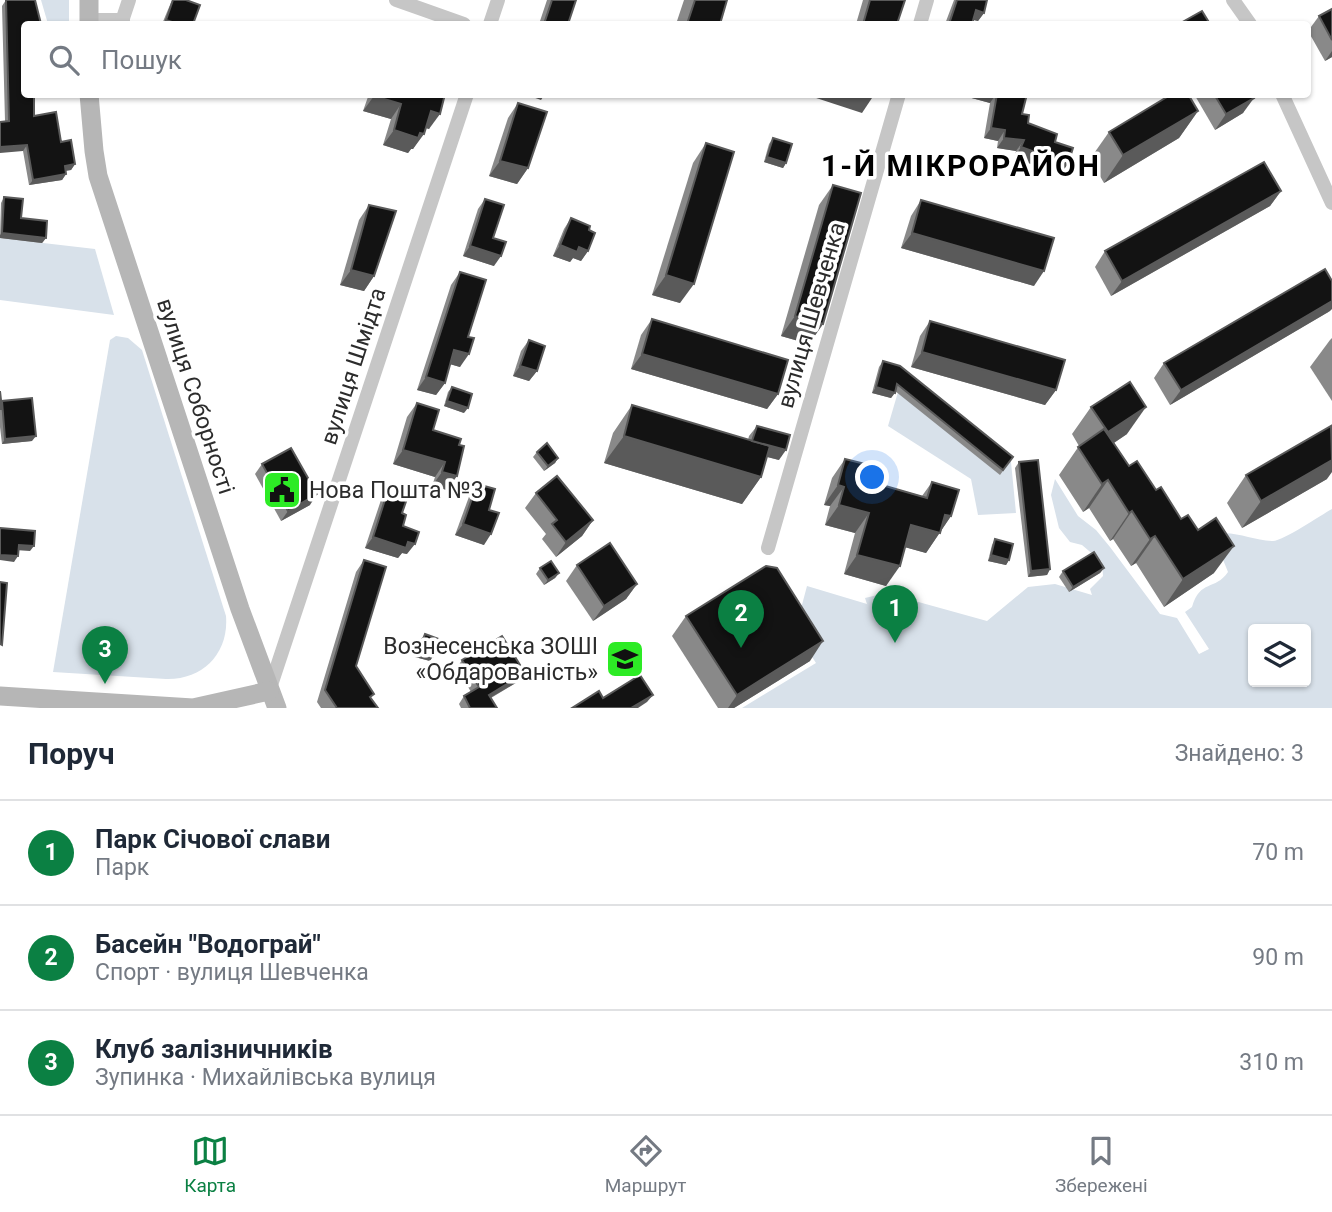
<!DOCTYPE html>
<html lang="uk">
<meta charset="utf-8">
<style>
body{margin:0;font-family:Roboto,sans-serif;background:#f6f6f7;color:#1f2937}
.controls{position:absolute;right:21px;bottom:21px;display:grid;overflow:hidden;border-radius:7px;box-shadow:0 2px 5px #0004}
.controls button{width:63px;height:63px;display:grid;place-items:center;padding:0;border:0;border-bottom:2px solid #e0e1e3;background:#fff;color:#1f2937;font:35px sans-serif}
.you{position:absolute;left:873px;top:478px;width:24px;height:24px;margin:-18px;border:5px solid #fff;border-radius:50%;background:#1a73e8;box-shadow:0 0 0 10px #1a73e833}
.badge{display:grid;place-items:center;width:46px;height:46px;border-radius:50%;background:#0b8043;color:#fff;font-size:23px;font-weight:700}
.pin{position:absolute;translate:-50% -58px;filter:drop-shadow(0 2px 4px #0008)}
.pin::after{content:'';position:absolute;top:37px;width:24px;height:21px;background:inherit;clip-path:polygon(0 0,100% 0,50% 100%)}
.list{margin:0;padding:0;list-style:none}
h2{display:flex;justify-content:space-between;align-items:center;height:91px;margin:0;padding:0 28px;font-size:30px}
h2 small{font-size:23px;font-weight:400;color:#747a83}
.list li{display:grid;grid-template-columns:46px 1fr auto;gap:21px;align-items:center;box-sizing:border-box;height:105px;padding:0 28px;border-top:2px solid #e0e1e3}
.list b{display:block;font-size:26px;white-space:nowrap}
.list p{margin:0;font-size:23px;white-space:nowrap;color:#747a83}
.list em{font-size:23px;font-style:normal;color:#747a83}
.icon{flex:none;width:38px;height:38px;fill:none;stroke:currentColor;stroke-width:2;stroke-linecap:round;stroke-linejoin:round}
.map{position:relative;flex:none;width:1332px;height:708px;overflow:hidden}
.search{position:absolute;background:#fff;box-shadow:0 2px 5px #0004;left:21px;right:21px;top:21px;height:77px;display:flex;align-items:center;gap:18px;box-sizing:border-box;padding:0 24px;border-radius:7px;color:#747a83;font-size:26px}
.sheet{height:406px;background:#fff}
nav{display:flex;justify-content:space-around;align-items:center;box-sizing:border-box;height:98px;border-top:2px solid #e0e1e3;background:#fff;font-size:19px;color:#747a83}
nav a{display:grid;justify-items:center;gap:4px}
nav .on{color:#0b8043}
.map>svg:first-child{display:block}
.green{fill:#d8e1ea;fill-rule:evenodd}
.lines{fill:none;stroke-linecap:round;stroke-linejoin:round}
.minor{stroke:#c6c6c6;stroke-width:14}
.secondary{stroke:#b6b6b6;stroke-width:19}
.wall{fill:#898989}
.shaded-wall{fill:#5a5a5a}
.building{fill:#131313;stroke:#5a5a5a;stroke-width:2}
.labels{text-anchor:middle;stroke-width:7;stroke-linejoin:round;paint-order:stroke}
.street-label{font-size:23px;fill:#2c2c2c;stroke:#fff}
.poi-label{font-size:23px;fill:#2c2c2c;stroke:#fff;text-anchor:start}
.district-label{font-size:30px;font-weight:bold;letter-spacing:2px;fill:#000;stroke:#fff}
</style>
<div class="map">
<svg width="1332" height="708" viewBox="0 0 1332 708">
<rect width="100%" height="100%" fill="#fff"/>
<g class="green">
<path d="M41,0H69V24H48Z"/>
<path d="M0,238L95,249L114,315L0,300Z"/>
<path d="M116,336L128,338L142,350L226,616C229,653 203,680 166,679L53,672L110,340Z"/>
<path d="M903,375L1011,462L1016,513L978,515L971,479L888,426Z"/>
<path d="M1055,479L1078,516L1096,530L1110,547L1160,614L1177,618L1199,654L1209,649L1185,612L1192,607C1200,579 1215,591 1228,572L1213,535C1233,529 1252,541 1273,541C1283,541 1321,515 1332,509V708H742L816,663L795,631L807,586L867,604L865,598L886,593L987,621L1028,587L1055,584L1092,595L1090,589L1103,576L1102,562L1082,545L1070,542L1059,528L1051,495ZM1253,629H1306V682H1253Z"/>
</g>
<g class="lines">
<g class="minor">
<path d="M396,0L464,24"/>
<path d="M1233,0L1250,24"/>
<path d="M89,20H123"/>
<path d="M121,24L129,0"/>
<path d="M490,24L498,0"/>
<path d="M920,24L927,0"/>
<path d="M1282,94L1332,203"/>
<path d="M768,548L899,94"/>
<path d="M269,691L467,94"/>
</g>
<g class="secondary">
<path d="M89,0V24"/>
<path d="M89,94L94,151L98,176L240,609L277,708"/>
<path d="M0,696L193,708L269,691"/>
</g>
</g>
<g class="wall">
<path d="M6,0L24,24L34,116L61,142L75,164L71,170L66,171V174L62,180L29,185L23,151L5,121L2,6Z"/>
<path d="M172,0H186L193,24H162Z"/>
<path d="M547,0H576L568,24H539Z"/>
<path d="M684,0H727L720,24H676Z"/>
<path d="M863,0H905L897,24H856Z"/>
<path d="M954,0H987L984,13L978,21L973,20L972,24H945Z"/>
<path d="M1332,9V57L1325,61L1308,31L1319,16Z"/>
<path d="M369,94H445L429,129L426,128L413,149H411L408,153L383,145L391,119L363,111Z"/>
<path d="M957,94H1027L1022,114L1028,123L1055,142L1068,164L1060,174L1014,158L1016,151L997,148L998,141L984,138L990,103Z"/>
<path d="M1194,94H1252L1243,113L1215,130Z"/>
<path d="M518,103L528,168L517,184L489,176L508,118Z"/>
<path d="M1198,111L1179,138L1104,183L1090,159L1109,132Z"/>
<path d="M773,138L786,163L783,168L764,162L769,144Z"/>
<path d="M706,143L680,303L652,295L693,163Z"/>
<path d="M833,185L823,324L809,344L781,336L819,205Z"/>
<path d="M1281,191L1270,206L1111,296L1095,267L1105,251Z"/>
<path d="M4,197L21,218L46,238L42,243L0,238L1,203Z"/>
<path d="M485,199L493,238L494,266L463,256L478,209Z"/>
<path d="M921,200L1034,286L901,248L911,216Z"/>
<path d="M369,205L374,276L364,291L340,285L359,220Z"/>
<path d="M571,218L589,230L588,251L581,261L573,258L570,262L553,256L564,229Z"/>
<path d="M460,272L468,337L460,367L450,364L445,383L436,395L417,390L451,285Z"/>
<path d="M1330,311L1170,405L1154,378L1164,363Z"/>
<path d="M652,319L778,394L767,409L631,369L641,335Z"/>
<path d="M930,321L1056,390L1045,405L911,367L920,336Z"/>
<path d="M1332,338V401L1310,367L1330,340Z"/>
<path d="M529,340L537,371L529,381L513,376L521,351Z"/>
<path d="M883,361L1013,457L1000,475L895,391L891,398L872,393L879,367Z"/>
<path d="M452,387L464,413L444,406L448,392Z"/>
<path d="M0,391L1,402L32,441L2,444L0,427Z"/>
<path d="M417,403L433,430L459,445L447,490L432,486L435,477L393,464L407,417Z"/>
<path d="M632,405L748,440L749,436L757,426L779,460L767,457L761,477L742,504L604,463L613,433Z"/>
<path d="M1091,407L1127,434L1114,443L1129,466L1156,490L1214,573L1164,607L1136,563L1131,566L1113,539L1110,541L1089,508L1083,512L1059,475L1079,446L1072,434Z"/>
<path d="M537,452L558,458L555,463L544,471L533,457Z"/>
<path d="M845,459L868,481L922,496L932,482L951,516L926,553L905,547L886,586L844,574L855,533L825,525L830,506L824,505L832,478Z"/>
<path d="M1019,462L1050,569L1047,575L1028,577L1015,468Z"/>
<path d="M262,464L310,505L281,521L255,474Z"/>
<path d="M1246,475L1327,479L1242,528L1227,503Z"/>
<path d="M390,484L402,513L403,526L407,554L402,553L398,558L365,548L383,494Z"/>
<path d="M477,484L489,510L484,545L455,535L470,494Z"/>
<path d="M536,493L593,520L582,536L556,557L542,539L546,534L525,508Z"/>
<path d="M995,539L1009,560L1006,565L988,561L992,545Z"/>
<path d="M364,560L356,666L371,698L378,708H321L317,702L356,572Z"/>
<path d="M577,565L637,584L626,599L593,621L566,581Z"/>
<path d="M540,568L559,573L555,578L544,585L536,574Z"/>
<path d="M1104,568L1100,573L1069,592L1059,577L1063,571Z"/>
<path d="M686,616L810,661L734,708H718L672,636Z"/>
<path d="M425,634L433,656L430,661L415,657L421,639Z"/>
<path d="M462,660L525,673L519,681L491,698L497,708H461L459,704L464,696L471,692L457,668Z"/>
</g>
<g class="shaded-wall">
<path d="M976,10L984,13L978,21L970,19Z"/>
<path d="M166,20L178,24H162Z"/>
<path d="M1332,51V57L1325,61Z"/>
<path d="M524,94H545L541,100Z"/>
<path d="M804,94H872L874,95L862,113Z"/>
<path d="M957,94H996L990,103Z"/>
<path d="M374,96L401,104L391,119L363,111Z"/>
<path d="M1254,98L1243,113L1215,130L1226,114Z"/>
<path d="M431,111L440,114L429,129L420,126Z"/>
<path d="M1198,111L1179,138L1104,183L1123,155Z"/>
<path d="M991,128L1005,130L998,141L984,138Z"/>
<path d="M394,130L420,133L424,134L413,149H411L408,153L383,145Z"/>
<path d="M1004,138L1024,140L1016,151L997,148Z"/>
<path d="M27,145L23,151L0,153V147Z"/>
<path d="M1021,147L1068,164L1060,174L1014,158Z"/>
<path d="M767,157L786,163L783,168L764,162Z"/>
<path d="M500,161L528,168L517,184L489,176Z"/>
<path d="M75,164L71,170L61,171L65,166Z"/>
<path d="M66,174L62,180L29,185L33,180Z"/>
<path d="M1281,191L1270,206L1111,296L1122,281Z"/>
<path d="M2,233L46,238L42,243L0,238V235Z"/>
<path d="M912,233L1044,271L1034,286L901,248Z"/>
<path d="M560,245L579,247L588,251L581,261L573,258L570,262L553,256Z"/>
<path d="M470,246L501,256L494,266L463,256Z"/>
<path d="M351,270L374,276L364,291L340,285Z"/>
<path d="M666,275L694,284L680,303L652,295Z"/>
<path d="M1332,301V309L1330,311L1170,405L1181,390Z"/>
<path d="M795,316L823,324L809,344L781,336Z"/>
<path d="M454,350L469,354L460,367L446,363Z"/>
<path d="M922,352L1056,390L1045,405L911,367Z"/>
<path d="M642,354L778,394L767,409L631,369Z"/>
<path d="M520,366L537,371L529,381L513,376Z"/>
<path d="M426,377L445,383L436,395L417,390Z"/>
<path d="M876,387L895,393L891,398L872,393Z"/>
<path d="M447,401L468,408L464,413L444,406Z"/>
<path d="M1146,407L1127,434L1088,460L1108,432Z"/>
<path d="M36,436L32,441L2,444L5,439Z"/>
<path d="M624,436L761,477L742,504L604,463Z"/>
<path d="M752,441L786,450L779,460L745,451Z"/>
<path d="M403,450L445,462L435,477L393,464Z"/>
<path d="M558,458L555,463L544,471L548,466Z"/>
<path d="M1332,460V472L1327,479L1242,528L1261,501Z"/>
<path d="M442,472L457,476L447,490L432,486Z"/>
<path d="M1108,480L1089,508L1083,512L1102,484Z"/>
<path d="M838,485L844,487L830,506L824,505Z"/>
<path d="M317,494L310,505L281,521L288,511Z"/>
<path d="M839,505L869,513L855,533L825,525Z"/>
<path d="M1132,511L1113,539L1110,541L1129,513Z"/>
<path d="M945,515L951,516L926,553L897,545L911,525Z"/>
<path d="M593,520L582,536L556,557L566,542Z"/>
<path d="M463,524L491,534L484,545L455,535Z"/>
<path d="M1155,536L1136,563L1131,566L1150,539Z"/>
<path d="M373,537L408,542L415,544L407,554L402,553L398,558L365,548Z"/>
<path d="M19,545L34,546L30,551L15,550Z"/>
<path d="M1234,546L1214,573L1164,607L1183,579Z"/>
<path d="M0,555L18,556L14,562L0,560Z"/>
<path d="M857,555L900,566L886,586L844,574Z"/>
<path d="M991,555L1009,560L1006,565L988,561Z"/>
<path d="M1104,568L1100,573L1069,592L1073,587Z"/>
<path d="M1050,569L1047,575L1028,577L1031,571Z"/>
<path d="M559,573L555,578L544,585L548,580Z"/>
<path d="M637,584L626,599L593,621L604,606Z"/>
<path d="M823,641L810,661L734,708H728L737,695Z"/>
<path d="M419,651L433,656L430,661L415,657Z"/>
<path d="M525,673L519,681L483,702L489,695Z"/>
<path d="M653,695L647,702L638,708H631Z"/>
</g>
<g class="building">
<path d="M6,0H35L41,24H24V94H34V116L56,112L61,142L71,140L75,164L65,166L66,174L33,180L27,145L0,147V122L9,121Z"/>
<path d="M173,0H186L200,5L193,24H178L166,20Z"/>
<path d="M552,0H576L568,24H544Z"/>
<path d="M695,0H727L720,24H687Z"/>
<path d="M870,0H905L897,24H863Z"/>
<path d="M957,0H987L984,13L976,10L972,24H949Z"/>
<path d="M1332,9V40L1319,16Z"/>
<path d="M1202,11L1210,24H1179Z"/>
<path d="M374,94H445L440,114L431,111L424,134L420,133L418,138L394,130L401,104L374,96Z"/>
<path d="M997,94H1027L1022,114L1029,115L1028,123L1057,134L1055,142L1073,148L1068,164L1021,147L1024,140L1004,138L1005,130L991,128Z"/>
<path d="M1172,94H1188L1198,111L1123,155L1109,132Z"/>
<path d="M1214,94H1252L1254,98L1226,114Z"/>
<path d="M518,103L547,112L528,168L500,161Z"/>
<path d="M773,138L792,144L786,163L767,157Z"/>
<path d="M706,143L734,152L694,284L666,275Z"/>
<path d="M1264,162L1281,191L1122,281L1105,251Z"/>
<path d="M833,185L861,193L823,324L795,316Z"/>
<path d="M4,197L23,199L21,218L47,221L46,238L2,233Z"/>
<path d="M485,199L504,205L493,238L506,242L501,256L470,246Z"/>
<path d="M921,200L1054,238L1044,271L912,233Z"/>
<path d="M369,205L396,211L374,276L351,270Z"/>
<path d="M571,218L590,226L589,230L595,233L588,251L579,247L577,252L560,245Z"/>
<path d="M1325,269L1332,281V301L1181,390L1164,363Z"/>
<path d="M460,272L486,280L468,337L474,338L469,354L454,350L445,383L426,377Z"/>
<path d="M652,319L788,360L778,394L642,354Z"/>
<path d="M930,321L1065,360L1056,390L922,352Z"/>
<path d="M529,340L545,346L537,371L520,366Z"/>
<path d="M883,361L900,366L1013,457L1003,470L897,384L895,393L876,387Z"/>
<path d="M1130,382L1146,407L1108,432L1091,407Z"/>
<path d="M452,387L472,394L468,408L447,401Z"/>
<path d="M0,391L2,409H0Z"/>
<path d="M32,398L36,436L5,439L2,401Z"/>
<path d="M417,403L439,410L433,430L461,439L459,445L464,446L457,476L442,472L445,462L403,450Z"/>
<path d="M632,405L770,446L761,477L624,436Z"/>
<path d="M757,426L790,435L786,450L752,441Z"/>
<path d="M1331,426L1332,460L1261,501L1246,475Z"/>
<path d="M1104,429L1129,466L1137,461L1156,490L1161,487L1181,519L1188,515L1198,530L1216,518L1234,546L1183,579L1155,536L1150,539L1132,511L1129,513L1108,480L1102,484L1078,447Z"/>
<path d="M547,443L558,458L548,466L537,452Z"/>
<path d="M291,448L317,494L288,511L262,464Z"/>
<path d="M845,459L873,466L868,481L927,498L932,482L959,490L951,516L945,515L940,533L911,525L900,566L857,555L869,513L839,505L844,487L838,485Z"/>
<path d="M1038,460L1050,569L1031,571L1019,462Z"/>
<path d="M557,476L593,520L566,542L552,524L557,520L536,493Z"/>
<path d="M390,484L410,490L402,513L406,515L403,526L419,532L415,544L408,542L406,548L373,537Z"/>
<path d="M477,484L495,489L489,510L499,513L491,534L463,524Z"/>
<path d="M0,528L35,531L34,546L19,545L18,556L0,555Z"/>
<path d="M995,539L1013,544L1009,560L991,555Z"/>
<path d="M610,543L637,584L604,606L577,565Z"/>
<path d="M1094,552L1104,568L1073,587L1063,571Z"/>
<path d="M364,560L386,567L356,666L374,694L370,697L378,708H337L325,690Z"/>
<path d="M551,561L559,573L548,580L540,568Z"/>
<path d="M766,566L777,568L823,641L737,695L686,616Z"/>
<path d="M0,582L7,583L2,645L0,644Z"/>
<path d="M425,634L439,639L433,656L419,651Z"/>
<path d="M502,636L525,673L489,695L497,708H470L464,696L479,687L462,660Z"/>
<path d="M640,675L653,695L631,708H572L599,691L603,698Z"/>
</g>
<defs>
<symbol id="civic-square" viewBox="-11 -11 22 22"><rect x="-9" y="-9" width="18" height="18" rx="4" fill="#2deb25" stroke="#fff"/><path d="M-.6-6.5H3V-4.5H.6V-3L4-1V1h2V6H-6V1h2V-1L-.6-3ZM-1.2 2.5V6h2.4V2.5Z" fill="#111"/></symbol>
<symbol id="school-square" viewBox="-11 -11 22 22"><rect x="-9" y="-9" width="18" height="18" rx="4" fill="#2deb25" stroke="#fff"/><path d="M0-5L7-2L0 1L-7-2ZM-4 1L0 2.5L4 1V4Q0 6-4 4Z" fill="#111"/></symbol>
</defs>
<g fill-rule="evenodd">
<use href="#civic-square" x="260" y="468" width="44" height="44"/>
<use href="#school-square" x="603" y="637" width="44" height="44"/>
</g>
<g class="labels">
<g class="street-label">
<text transform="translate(811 315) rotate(-74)" y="8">вулиця Шевченка</text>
<text transform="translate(353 366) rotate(-72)" y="8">вулиця Шмідта</text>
<text transform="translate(196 396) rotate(72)" y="8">вулиця Соборності</text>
</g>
<g class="poi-label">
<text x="309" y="498">Нова Пошта №3</text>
<text x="598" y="654" text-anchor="end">Вознесенська ЗОШІ<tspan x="598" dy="26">«Обдарованість»</tspan></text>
</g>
<g class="district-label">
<text x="961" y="176">1-Й МІКРОРАЙОН</text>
</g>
</g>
</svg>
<div class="controls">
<button><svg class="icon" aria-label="layers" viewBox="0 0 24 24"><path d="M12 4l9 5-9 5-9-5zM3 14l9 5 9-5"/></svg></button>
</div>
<div class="you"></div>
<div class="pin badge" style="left:895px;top:643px">1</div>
<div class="pin badge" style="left:741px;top:648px">2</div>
<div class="pin badge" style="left:105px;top:684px">3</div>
<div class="search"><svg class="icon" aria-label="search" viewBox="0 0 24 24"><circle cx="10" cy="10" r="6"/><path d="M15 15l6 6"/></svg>Пошук</div>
</div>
<section class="sheet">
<h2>Поруч<small>Знайдено: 3</small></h2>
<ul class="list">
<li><span class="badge">1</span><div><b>Парк Січової слави</b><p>Парк</p></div><em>70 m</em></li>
<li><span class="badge">2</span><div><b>Басейн &quot;Водограй&quot;</b><p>Спорт · вулиця Шевченка</p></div><em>90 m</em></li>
<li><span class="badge">3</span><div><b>Клуб залізничників</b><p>Зупинка · Михайлівська вулиця</p></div><em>310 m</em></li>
</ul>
</section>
<nav>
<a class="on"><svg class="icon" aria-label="map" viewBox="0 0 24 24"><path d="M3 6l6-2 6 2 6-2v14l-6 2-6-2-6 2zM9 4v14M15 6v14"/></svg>Карта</a>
<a><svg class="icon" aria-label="directions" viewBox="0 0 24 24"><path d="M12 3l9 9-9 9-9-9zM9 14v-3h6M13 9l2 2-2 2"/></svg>Маршрут</a>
<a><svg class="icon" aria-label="saved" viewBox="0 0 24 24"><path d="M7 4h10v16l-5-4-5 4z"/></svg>Збережені</a>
</nav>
